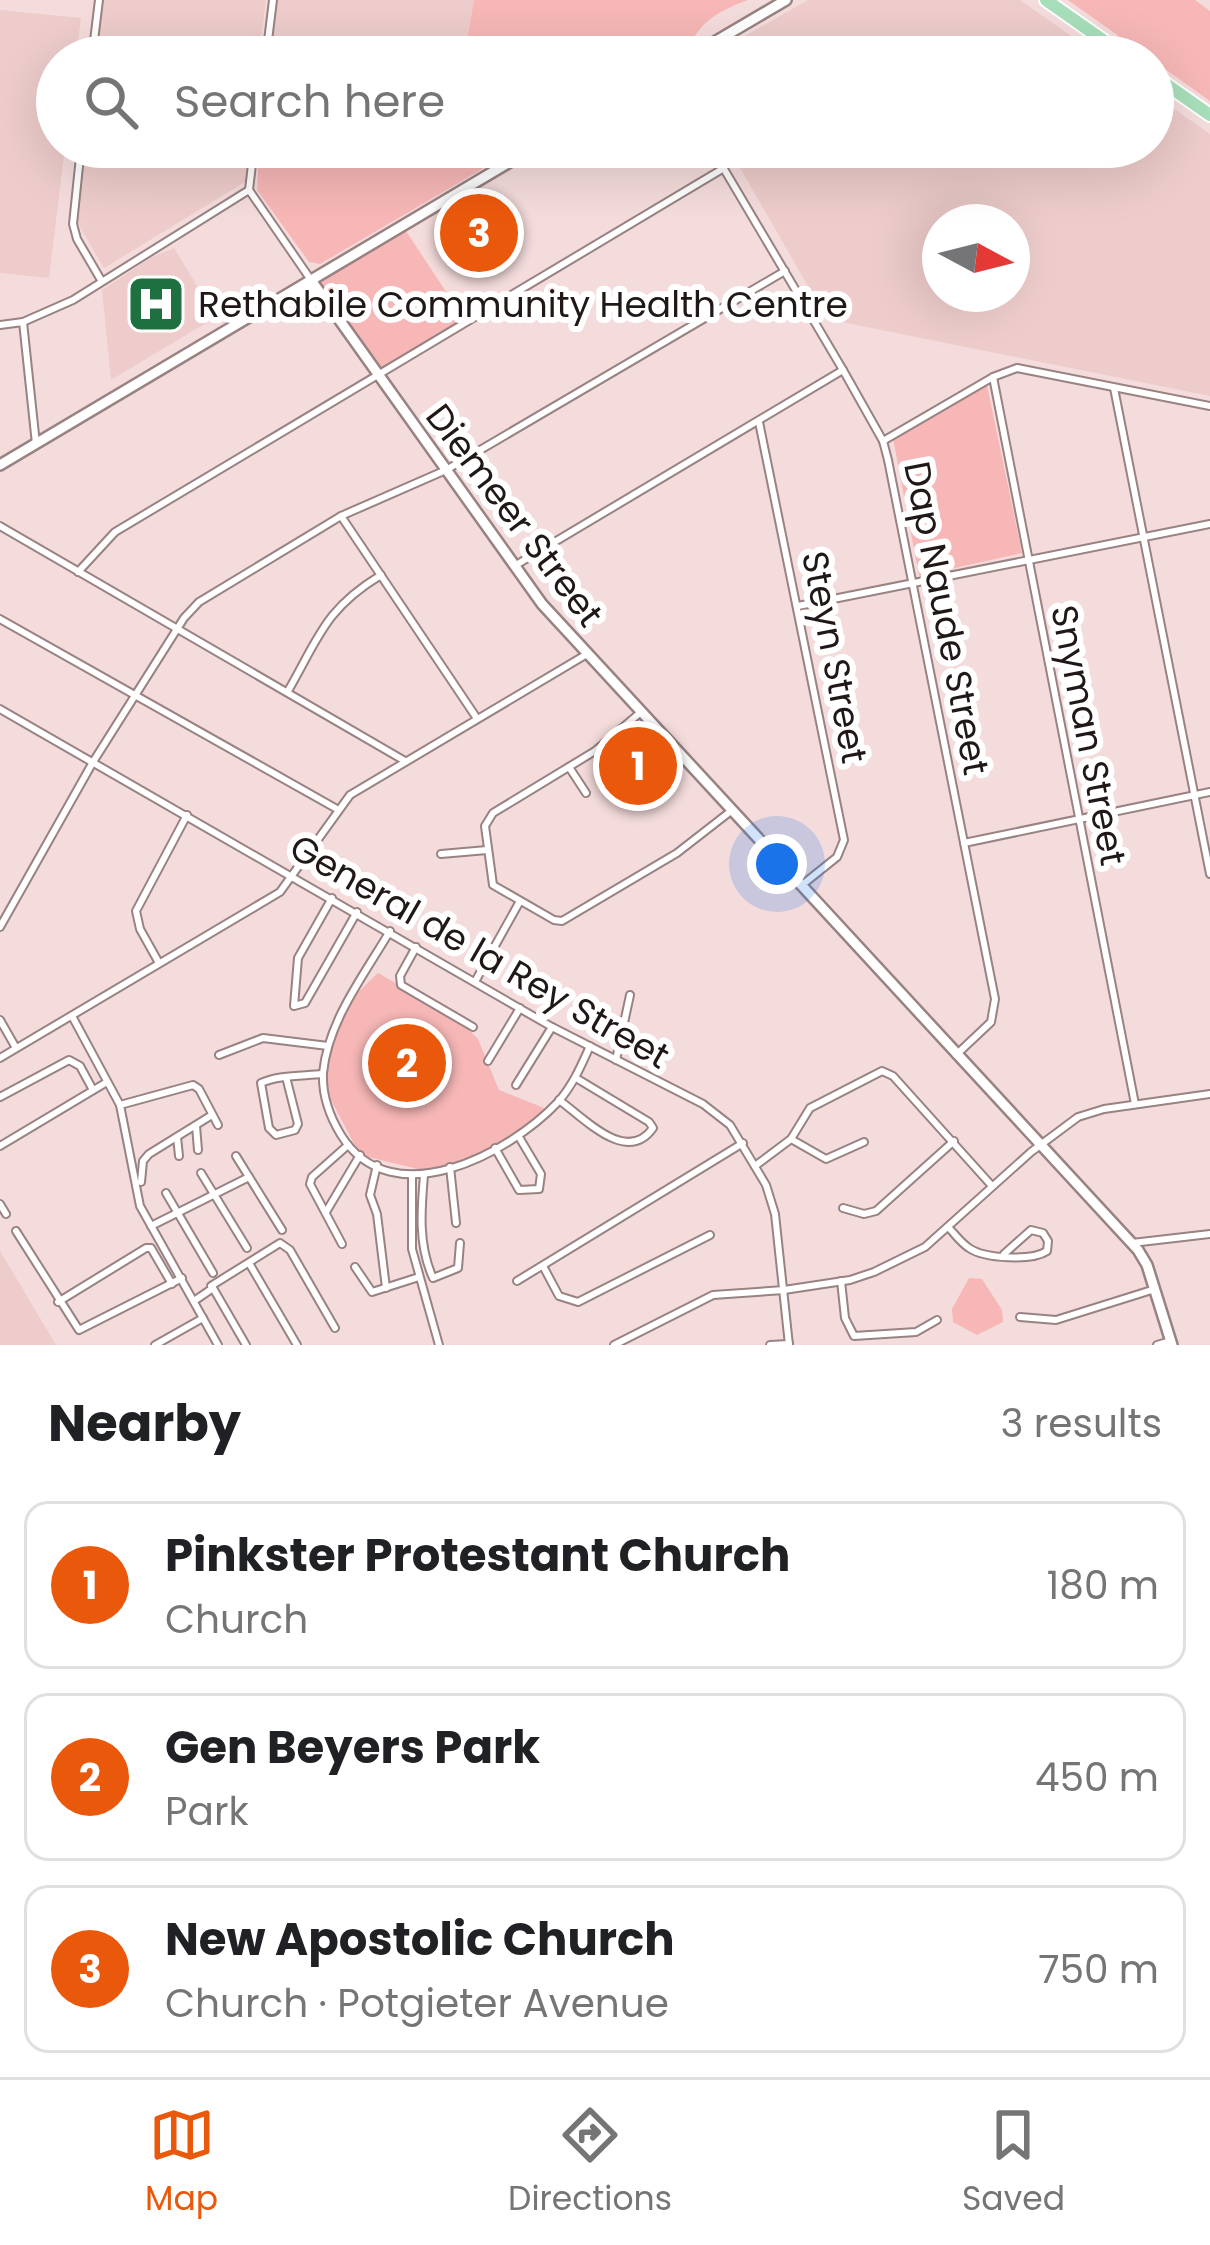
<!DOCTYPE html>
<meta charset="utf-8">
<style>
body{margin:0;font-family:Poppins,sans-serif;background:#f6f6f6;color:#202124}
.compass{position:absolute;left:922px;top:204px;width:108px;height:108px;border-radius:50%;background:#fff;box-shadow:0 12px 48px #0002;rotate:97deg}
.you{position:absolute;left:777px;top:864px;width:42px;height:42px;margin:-30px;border:9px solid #fff;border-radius:50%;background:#1a73e8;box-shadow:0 0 0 18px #1a73e833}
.badge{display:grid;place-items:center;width:78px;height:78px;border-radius:50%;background:#ea580c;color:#fff;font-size:39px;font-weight:700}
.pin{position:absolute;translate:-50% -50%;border:6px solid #fff;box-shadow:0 3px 12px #0006}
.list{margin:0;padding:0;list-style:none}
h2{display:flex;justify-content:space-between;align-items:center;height:156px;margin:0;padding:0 48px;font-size:51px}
h2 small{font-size:39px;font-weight:400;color:#757577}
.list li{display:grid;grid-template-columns:78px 1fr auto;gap:36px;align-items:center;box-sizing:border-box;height:168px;margin:0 24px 24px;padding:0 24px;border:3px solid #e0e0e0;border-radius:24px}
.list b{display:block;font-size:45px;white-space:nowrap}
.list p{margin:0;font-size:39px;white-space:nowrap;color:#757577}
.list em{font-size:39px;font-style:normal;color:#757577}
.icon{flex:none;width:66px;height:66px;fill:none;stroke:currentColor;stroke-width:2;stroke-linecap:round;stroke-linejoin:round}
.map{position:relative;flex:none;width:1210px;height:1345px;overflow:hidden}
.search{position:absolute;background:#fff;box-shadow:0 12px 48px #0002;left:36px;right:36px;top:36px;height:132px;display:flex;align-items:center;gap:30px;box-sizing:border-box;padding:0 42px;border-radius:66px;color:#757577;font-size:45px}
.sheet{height:732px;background:#fff}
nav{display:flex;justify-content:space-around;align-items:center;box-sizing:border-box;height:168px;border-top:3px solid #e0e0e0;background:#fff;font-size:33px;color:#757577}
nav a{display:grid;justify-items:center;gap:6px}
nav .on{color:#ea580c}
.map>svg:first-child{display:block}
.built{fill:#edcccb;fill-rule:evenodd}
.green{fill:#f6b7b6}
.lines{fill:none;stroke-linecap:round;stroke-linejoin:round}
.minor-casing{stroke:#988282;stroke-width:10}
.tertiary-casing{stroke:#988282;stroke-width:14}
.primary-casing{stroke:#fff;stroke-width:16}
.minor{stroke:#fff;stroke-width:6}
.tertiary{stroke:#fff;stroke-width:9}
.primary{stroke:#a8dfbb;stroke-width:12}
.labels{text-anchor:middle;stroke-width:12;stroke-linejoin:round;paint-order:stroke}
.poi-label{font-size:36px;fill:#201817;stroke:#fff;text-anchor:start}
.street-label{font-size:36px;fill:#201817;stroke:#fff}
</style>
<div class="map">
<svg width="1210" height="1345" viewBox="0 0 1210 1345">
<rect width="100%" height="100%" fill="#f5dcdc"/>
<g class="built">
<path d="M103,0H266L259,57H96Z"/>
<path d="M275,0H474L464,57H266Z"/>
<path d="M808,0H1020L1101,57H708Z"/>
<path d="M0,10L81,18L76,57H57V147H65L49,278L0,273Z"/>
<path d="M1153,94L1210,134V396L827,319L728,147H1153ZM940,222H1012V294H940Z"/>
<path d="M85,147H249L245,182L104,268L76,220Z"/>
<path d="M174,248L216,317L111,380L102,290L152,257Z"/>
<path d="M0,1251L56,1345H0Z"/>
</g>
<g class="green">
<path d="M474,0H748C723,9 699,21 689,48L674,57H464Z"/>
<path d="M1068,0H1195L1210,11V101Z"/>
<path d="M259,147H520L320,264L309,262L257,190Z"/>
<path d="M402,225L466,322L377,375L311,280Z"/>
<path d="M987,385L1022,553L919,576L893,438Z"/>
<path d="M378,973L457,1018L478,1039L499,1090L549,1110L484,1154L434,1173L360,1155L324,1087L331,1037L350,1000Z"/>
<path d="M969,1278L982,1279L1002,1310L1003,1322L977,1335L953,1322L952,1309Z"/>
</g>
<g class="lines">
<defs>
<g id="minor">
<path d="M92,57L99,0"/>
<path d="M266,57L273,0"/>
<path d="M81,147L73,224L77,239L101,280"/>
<path d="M711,147L843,370L883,441L888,460L995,999L991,1022L956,1055"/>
<path d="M249,190L311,280"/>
<path d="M249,190L254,147"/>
<path d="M23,322L36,444"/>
<path d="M0,325L23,322L73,300L249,190"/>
<path d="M993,377L1135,1104"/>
<path d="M1114,388L1210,874"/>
<path d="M759,422L844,840L837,857L802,885"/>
<path d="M883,441L993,377L1017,368L1210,406"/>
<path d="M341,516L476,717"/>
<path d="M0,526L405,761"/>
<path d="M516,565L843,370"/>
<path d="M78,572L115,532L724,168"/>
<path d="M798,606L1210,524"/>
<path d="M0,619L337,809"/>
<path d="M288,691C319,637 325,609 381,575"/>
<path d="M0,709L552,1027L703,1104L730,1125L766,1185L775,1214L789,1345"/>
<path d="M641,712L595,751L493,813L485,826L493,885L554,920L562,921L677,853L731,811"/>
<path d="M569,767L586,793"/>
<path d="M964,843L1210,792"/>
<path d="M441,854L487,850"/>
<path d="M332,898L298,958L294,1006L305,1003L357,912"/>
<path d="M0,927L93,762L184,618L199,602L341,516L446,470L785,271"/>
<path d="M390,931C364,975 328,1021 323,1073C322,1095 330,1117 341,1135C392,1217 510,1153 558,1102C573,1085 581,1066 590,1046"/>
<path d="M416,947L400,976L401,985L473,1027"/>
<path d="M159,963L140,929L136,911L187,815"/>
<path d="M476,980L520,901"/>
<path d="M72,1016L120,1105L140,1206L218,1345"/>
<path d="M0,1020L16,1048"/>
<path d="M219,1055L263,1038L328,1046"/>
<path d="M0,1058L280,892L350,795L587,654"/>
<path d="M616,1060L630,995"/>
<path d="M488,1061L520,1008"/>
<path d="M286,1077L298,1124L295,1130L276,1135L269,1128L261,1083C278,1075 302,1076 322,1074"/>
<path d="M516,1085L552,1027"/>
<path d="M0,1097L69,1060L80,1066L93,1090"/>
<path d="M559,1100C585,1119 627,1165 653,1128L649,1122L576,1078"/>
<path d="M120,1105L193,1085L199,1089L218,1125"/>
<path d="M196,1126L198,1150"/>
<path d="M177,1137L179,1156"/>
<path d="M791,1139L826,1159L864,1142"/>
<path d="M0,1146L107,1082"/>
<path d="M495,1148L519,1190L539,1189L541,1174L519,1137"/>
<path d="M236,1156L282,1230"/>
<path d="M377,1165L370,1195L377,1214L386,1288"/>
<path d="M755,1166L791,1139L810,1108L882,1071L893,1076L992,1186"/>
<path d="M450,1167L456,1223"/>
<path d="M201,1173L247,1248"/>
<path d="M424,1175C421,1210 418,1245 433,1278L458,1268L460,1243"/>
<path d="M412,1176V1249L439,1345"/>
<path d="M141,1182L143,1161L149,1154L212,1115"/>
<path d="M166,1193L213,1273"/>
<path d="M0,1204L6,1214"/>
<path d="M843,1208L864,1214L876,1211L954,1141"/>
<path d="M326,1212L360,1155"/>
<path d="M151,1226L249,1177"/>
<path d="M948,1227C954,1233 961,1243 969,1248C985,1259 1032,1261 1047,1251L1048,1241L1043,1233L1031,1230L1004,1254"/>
<path d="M16,1231L79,1330L182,1278"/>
<path d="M1132,1243L1210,1234"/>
<path d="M342,1244L310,1184L312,1177L348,1145"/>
<path d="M249,1263L297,1345"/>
<path d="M543,1266L559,1296L578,1302L710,1235"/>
<path d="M355,1267L372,1292L419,1277"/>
<path d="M517,1281L743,1143"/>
<path d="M841,1281L845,1318L854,1336L916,1332L937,1320"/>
<path d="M213,1288L246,1345"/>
<path d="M194,1301L213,1288L211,1286L280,1243L290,1250L335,1328"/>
<path d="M58,1302L146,1248H151L172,1284"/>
<path d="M1020,1317L1056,1320L1155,1289"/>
<path d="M155,1345L203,1318"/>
<path d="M614,1345L713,1295L784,1290L850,1280L874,1272L925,1247L1031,1152L1078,1117L1104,1109L1210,1094"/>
<path d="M770,1345L789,1344"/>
<path d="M1157,1345L1171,1341"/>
</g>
<g id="tertiary">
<path d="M689,57L786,0"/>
<path d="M311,280L542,604L1138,1250L1147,1265L1172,1345"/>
<path d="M0,465L535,147"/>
</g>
<g id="primary">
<path d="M1046,0L1127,57"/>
<path d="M1153,75L1210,115"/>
</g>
</defs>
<use href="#minor" class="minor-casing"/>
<use href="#tertiary" class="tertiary-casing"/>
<use href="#primary" class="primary-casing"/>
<use href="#minor" class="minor"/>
<use href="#tertiary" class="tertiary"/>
<use href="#primary" class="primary"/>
</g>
<defs>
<symbol id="hospital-square" viewBox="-11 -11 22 22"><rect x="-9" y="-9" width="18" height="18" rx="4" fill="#1f7041" stroke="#fff"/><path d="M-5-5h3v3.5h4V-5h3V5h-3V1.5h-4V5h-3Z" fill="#fff"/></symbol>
</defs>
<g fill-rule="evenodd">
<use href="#hospital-square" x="123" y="271" width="66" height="66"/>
</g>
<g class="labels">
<g class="poi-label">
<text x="198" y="317">Rethabile Community Health Centre</text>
</g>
<g class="street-label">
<text transform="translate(515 515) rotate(53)" y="13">Diemeer Street</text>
<text transform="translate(947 618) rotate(79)" y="13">Dap Naude Street</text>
<text transform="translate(835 657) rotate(79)" y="13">Steyn Street</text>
<text transform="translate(1089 735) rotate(79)" y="13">Snyman Street</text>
<text transform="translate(480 951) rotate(30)" y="13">General de la Rey Street</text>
</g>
</g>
</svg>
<svg class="compass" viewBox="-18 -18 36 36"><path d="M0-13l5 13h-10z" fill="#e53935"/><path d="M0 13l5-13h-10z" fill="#757577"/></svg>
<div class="you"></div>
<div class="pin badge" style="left:638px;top:766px">1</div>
<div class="pin badge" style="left:407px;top:1063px">2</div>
<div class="pin badge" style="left:479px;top:233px">3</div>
<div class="search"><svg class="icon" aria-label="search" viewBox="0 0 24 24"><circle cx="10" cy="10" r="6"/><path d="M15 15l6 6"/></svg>Search here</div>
</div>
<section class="sheet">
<h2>Nearby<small>3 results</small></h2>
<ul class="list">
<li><span class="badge">1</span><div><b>Pinkster Protestant Church</b><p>Church</p></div><em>180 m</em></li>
<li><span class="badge">2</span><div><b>Gen Beyers Park</b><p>Park</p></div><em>450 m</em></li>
<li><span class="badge">3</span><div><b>New Apostolic Church</b><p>Church · Potgieter Avenue</p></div><em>750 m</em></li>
</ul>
</section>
<nav>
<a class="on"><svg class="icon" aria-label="map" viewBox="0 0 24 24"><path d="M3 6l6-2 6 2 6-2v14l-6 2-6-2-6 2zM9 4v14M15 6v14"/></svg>Map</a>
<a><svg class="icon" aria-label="directions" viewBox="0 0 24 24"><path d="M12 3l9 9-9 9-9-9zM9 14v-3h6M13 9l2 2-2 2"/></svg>Directions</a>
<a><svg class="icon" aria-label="saved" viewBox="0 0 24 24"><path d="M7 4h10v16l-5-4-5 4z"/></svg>Saved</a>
</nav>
